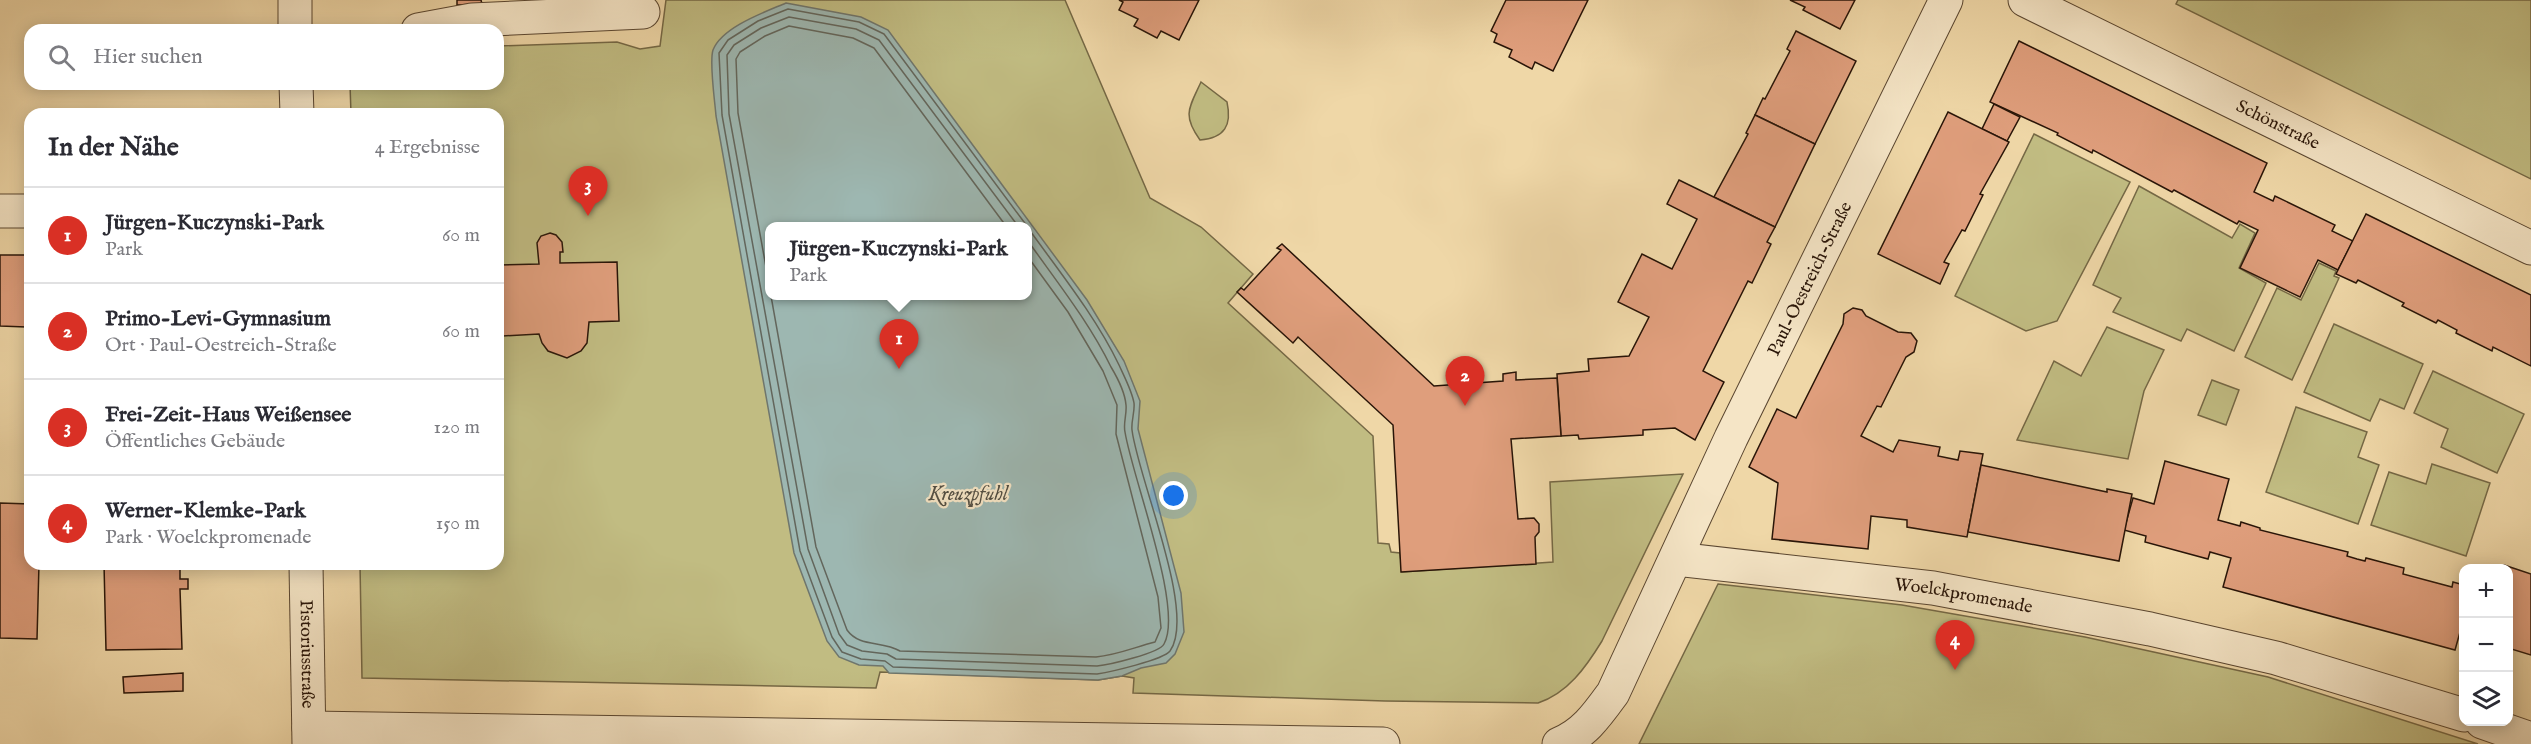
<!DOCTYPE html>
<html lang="de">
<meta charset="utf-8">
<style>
body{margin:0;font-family:"IM FELL English",serif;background:#f7f7f7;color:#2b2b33}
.controls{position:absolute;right:18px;bottom:18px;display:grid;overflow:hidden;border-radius:12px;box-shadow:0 3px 15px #0003}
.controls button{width:54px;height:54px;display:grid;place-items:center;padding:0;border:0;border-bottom:2px solid #e1e1e2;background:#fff;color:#2b2b33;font:30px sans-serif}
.you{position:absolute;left:1174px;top:496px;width:21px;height:21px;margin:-15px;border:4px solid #fff;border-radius:50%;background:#1a73e8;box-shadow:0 0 0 9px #1a73e833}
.badge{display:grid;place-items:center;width:39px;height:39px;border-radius:50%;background:#d93025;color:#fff;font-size:20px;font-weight:700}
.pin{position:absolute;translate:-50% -50px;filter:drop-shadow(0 2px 3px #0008)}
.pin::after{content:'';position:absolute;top:32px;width:21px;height:18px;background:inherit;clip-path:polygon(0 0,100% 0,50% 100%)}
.popup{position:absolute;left:765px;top:222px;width:267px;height:78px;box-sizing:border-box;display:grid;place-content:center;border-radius:12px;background:#fff;filter:drop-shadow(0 2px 4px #0005);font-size:20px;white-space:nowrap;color:#7c7c81}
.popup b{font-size:22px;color:#2b2b33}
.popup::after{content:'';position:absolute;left:50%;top:100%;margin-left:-12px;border:12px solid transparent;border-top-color:#fff}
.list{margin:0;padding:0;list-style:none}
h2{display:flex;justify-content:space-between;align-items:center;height:78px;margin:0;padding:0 24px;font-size:26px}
h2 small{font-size:20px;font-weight:400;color:#7c7c81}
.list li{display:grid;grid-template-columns:39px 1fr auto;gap:18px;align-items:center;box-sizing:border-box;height:96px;padding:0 24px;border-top:2px solid #e1e1e2}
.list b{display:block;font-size:22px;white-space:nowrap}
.list p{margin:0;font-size:20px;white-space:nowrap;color:#7c7c81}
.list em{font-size:20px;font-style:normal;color:#7c7c81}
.icon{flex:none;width:33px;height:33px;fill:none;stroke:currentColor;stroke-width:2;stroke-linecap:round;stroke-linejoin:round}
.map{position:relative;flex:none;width:2531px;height:744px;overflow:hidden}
.search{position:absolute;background:#fff;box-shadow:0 3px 15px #0003;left:24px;top:24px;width:480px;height:66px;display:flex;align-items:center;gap:15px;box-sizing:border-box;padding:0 21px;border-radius:18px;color:#7c7c81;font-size:22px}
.panel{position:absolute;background:#fff;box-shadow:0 3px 15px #0003;left:24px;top:108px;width:480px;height:462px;border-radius:18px}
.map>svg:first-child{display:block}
.green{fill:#c1bc82;stroke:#756845;stroke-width:1.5;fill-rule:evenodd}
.water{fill:#9db7b1;stroke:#6f766d;stroke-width:1.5;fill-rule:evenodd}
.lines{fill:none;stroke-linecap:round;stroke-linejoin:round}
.shore{stroke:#63665c;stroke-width:1.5}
.building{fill:#df9e7c;stroke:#291508;stroke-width:1.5}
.minor-casing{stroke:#5a4630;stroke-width:35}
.minor{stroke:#f5e5c6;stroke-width:33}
.labels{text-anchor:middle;stroke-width:4.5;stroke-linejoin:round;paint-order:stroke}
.street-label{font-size:18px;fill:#291508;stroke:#f5e5c6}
.water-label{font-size:20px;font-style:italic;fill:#524e43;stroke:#f5e5c6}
</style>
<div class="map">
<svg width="2531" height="744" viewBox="0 0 2531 744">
<rect width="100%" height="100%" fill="#efd7a7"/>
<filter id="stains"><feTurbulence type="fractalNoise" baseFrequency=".00333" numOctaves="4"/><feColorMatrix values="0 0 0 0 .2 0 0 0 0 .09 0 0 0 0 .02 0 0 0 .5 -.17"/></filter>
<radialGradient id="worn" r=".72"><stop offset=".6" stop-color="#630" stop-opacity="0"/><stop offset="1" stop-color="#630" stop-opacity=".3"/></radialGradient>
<g class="green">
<path d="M666,0H1065L1150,198L1201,227L1253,274L1228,303L1373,436L1378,543L1389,544L1391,552L1400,553L1402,572L1553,562L1550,482L1683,474L1602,641C1586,667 1568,693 1538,703L1385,701L1133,693L1134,678L1122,676L1098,680L880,672L876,688L362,678L360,564H498V114H351L350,84H498V46L617,42L640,49L660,46ZM770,226H1028V296H770Z"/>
<path d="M2178,0H2531V179L2176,4Z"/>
<path d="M1201,82L1227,102C1232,125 1225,138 1200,140C1182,115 1189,108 1201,82Z"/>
<path d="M2034,134L2130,182L2057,321L2026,331L1955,296Z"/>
<path d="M2139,186L2232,238L2240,224L2255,233L2239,268L2266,283L2234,351L2187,329L2181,341L2113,312L2121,298L2093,285Z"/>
<path d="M2319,263L2336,271L2334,276L2339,278L2292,380L2245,357L2277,288L2301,300Z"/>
<path d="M2334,324L2423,364L2404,409L2380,399L2370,421L2304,392Z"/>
<path d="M2107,327L2164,350L2144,391L2128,459L2017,440L2054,361L2081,376Z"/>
<path d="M2433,371L2524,414L2497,473L2441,447L2448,429L2414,413Z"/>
<path d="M2212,380L2239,390L2226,425L2198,415Z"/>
<path d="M2296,407L2367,432L2358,457L2379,465L2358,524L2266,492Z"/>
<path d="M2432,464L2490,483L2466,556L2371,525L2389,472L2426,484Z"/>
<path d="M1718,584L1902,605L2085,637L2268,677L2478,744H1639Z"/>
</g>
<path class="water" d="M786,3L861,17L888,30L1087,300L1124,361L1140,401L1138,429L1181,593L1184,632L1175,654L1166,663L1141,668L1122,676L1098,680L889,673L883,666L859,665L839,657L827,641L794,553L716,116C715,102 709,62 713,50C722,27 765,12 786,3ZM770,226H1028V296H770Z"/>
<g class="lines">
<g class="shore">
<path d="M1018,226L879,40L856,29L789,17L761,28L734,45L727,55L729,114L808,549L839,634L847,645L862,651L887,654L896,659L1097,666C1108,665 1160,653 1164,644C1184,609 1132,477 1125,432C1123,423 1127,414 1126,405C1125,393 1117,377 1111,367C1089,322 1057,282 1028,241"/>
<path d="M1027,226L884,34L859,22L788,9L758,21L728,40L719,53L722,115L800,551L832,637L842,652L861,659L885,661L893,667L1097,674C1110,672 1163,660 1170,651C1197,613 1138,479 1132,430C1131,421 1135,412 1134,403C1132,391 1124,376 1119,365C1096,317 1059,271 1028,228"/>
<path d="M770,289L738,113L736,59L740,52L765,36L789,26L853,38L874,48L1006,226"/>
<path d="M771,296L816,547L847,630C860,648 882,640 900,651L1096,657C1117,655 1135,647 1155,642L1161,628L1158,597L1116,434L1117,405L1103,371L1068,312L1028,257"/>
</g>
</g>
<g class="building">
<path d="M457,0H481L482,4L457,5Z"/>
<path d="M1119,0H1199L1179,40L1161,31L1157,38L1134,26L1138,19L1119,10L1123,2Z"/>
<path d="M1506,0H1588L1553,71L1535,62L1532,69L1509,57L1512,50L1494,42L1497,34L1491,31Z"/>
<path d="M1790,0H1855L1840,29L1803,10L1805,7Z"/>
<path d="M1796,31L1856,61L1815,144L1755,115L1763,98L1765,99L1790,51L1787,49Z"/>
<path d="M2019,41L2267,163L2254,192L2273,201L2275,196L2335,225L2332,231L2353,241L2338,270L2318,260L2300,297L2240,268L2258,230L2239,221L2237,224L2174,190L2172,192L2093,150L2092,153L2057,135L2058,133L1990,102Z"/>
<path d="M1994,104L2020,117L2007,141L1982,129Z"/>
<path d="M1948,112L2009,142L1980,194L1983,195L1965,231L1962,230L1944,262L1949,264L1940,284L1878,254Z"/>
<path d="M1755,115L1815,144L1775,227L1714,197L1748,134L1746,133Z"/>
<path d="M1679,180L1775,227L1767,242L1771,244L1752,283L1748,281L1703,371L1724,382L1695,440L1675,428L1643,430V435L1579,439L1578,435L1561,436L1557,374L1589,371L1588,359L1629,356L1649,317L1618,302L1642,254L1672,269L1697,219L1667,204Z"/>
<path d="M2366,214L2531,295V366L2493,347L2492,351L2456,333L2457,330L2438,320L2436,323L2402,306L2404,303L2358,280L2356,283L2336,274Z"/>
<path d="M550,233L556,235L562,242L563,252H560V263L617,262L619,321L589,322L587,343L581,351L567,358L548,351L542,343L539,334L503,336V316H498V265L539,264L537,243L541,236Z"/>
<path d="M1282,244L1434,386L1503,381V374L1516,372V380L1557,378L1561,436L1511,439L1518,519L1534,518L1539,524V532L1535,537L1536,564L1401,572L1393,425L1298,337L1293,343L1237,292L1241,288L1244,290L1281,250L1277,248Z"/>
<path d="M0,255H30V317H26V327L0,326Z"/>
<path d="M1853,308L1862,310L1866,316L1898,332L1911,333L1917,341L1914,352L1906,357L1881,407L1877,406L1861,436L1893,452L1899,440L1940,447L1938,456L1958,460L1960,451L1983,454L1967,537L1907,527V520L1871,516L1868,549L1772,539L1778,483L1749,467L1777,409L1796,418L1843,324L1844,314Z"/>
<path d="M2165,461L2229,479L2218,520L2240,526L2241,522L2260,528V530L2348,552L2347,556L2357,559L2365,561L2366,558L2404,568L2403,574L2452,587L2453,582L2464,585V618L2455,650L2223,587L2231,558L2210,552L2208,559L2145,542L2146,536L2124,530L2133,498L2154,504Z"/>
<path d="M1981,465L2107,492V489L2132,494L2119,561L1968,532Z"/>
<path d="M0,503L30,504V564H39L37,639L0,638Z"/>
<path d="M104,564H180V579H188V589H180L182,649L106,650Z"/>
<path d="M2504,565L2531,574V655L2508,648V568H2503Z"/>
<path d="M183,673V691L124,693L123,677Z"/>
</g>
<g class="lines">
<defs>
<g id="minor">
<path d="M295,0V30"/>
<path id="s1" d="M2025,0L2531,248"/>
<path d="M418,30L472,20L643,12"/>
<path d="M296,84L297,114"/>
<path d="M0,211H30"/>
<path id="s2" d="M1676,559L1933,588L2150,629L2276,658L2464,715"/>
<path id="s3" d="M306,564L309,744"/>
<path d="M2482,722L2531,739"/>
<path d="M309,728L1383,744"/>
<path id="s4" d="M1559,744C1584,734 1597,715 1613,693L1731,438L1946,0"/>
</g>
</defs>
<use href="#minor" class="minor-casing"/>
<use href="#minor" class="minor"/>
</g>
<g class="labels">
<g class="street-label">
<text dy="6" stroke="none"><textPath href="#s1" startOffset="282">Schönstraße</textPath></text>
<text dy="6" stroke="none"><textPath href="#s4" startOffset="534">Paul-Oestreich-Straße</textPath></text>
<text dy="6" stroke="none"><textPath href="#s2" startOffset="290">Woelckpromenade</textPath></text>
<text dy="6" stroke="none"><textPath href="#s3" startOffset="90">Pistoriusstraße</textPath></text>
</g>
<g class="water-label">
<text x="968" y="500">Kreuzpfuhl</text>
</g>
</g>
<rect width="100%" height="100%" filter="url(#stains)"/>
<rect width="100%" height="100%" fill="url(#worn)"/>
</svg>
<div class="controls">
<button>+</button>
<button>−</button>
<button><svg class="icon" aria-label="layers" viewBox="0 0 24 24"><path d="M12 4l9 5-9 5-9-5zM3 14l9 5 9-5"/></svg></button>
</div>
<div class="you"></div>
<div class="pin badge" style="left:899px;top:369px">1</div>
<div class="popup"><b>Jürgen-Kuczynski-Park</b>Park</div>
<div class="pin badge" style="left:1465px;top:406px">2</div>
<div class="pin badge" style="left:588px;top:216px">3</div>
<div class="pin badge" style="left:1955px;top:670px">4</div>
<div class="search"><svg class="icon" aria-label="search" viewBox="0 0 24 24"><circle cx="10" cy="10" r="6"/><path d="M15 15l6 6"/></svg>Hier suchen</div>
<section class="panel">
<h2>In der Nähe<small>4 Ergebnisse</small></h2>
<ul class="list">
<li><span class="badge">1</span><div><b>Jürgen-Kuczynski-Park</b><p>Park</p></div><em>60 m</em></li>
<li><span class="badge">2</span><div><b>Primo-Levi-Gymnasium</b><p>Ort · Paul-Oestreich-Straße</p></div><em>60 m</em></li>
<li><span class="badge">3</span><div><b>Frei-Zeit-Haus Weißensee</b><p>Öffentliches Gebäude</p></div><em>120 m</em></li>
<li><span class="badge">4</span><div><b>Werner-Klemke-Park</b><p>Park · Woelckpromenade</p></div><em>150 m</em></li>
</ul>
</section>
</div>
